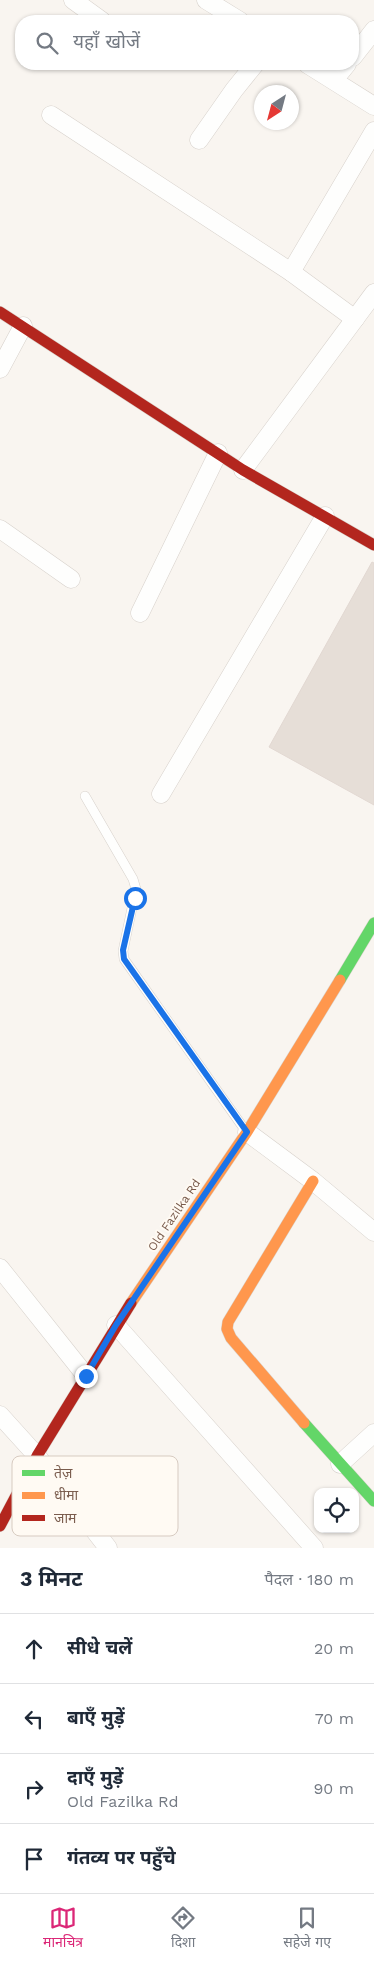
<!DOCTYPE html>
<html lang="hi">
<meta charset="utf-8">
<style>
body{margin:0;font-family:"Work Sans","Noto Sans Devanagari",sans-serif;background:#f2f2f3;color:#1f2937}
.controls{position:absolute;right:15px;bottom:15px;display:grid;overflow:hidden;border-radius:10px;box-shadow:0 1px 4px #0004}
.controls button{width:45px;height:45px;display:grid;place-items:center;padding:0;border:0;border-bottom:1px solid #e0e1e3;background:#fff;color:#1f2937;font:25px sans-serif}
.compass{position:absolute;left:254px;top:85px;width:45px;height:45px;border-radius:50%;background:#fff;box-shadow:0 1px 4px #0004;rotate:216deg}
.stop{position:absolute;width:15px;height:15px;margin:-11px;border:4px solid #1a73e8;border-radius:50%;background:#fff}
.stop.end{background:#1a73e8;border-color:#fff;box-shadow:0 1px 5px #0008}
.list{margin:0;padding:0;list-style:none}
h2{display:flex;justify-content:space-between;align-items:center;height:65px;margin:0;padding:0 20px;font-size:21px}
h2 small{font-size:16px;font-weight:400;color:#747a83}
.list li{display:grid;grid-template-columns:32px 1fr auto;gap:15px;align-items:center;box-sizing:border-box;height:70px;padding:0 20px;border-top:1px solid #e0e1e3}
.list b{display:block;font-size:19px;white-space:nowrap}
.list p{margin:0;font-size:16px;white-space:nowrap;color:#747a83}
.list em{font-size:16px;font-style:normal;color:#747a83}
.icon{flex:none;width:28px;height:28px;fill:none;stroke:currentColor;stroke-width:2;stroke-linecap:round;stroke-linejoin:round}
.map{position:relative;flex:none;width:374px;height:1548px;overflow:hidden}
.search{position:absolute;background:#fff;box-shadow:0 1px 4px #0004;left:15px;right:15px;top:15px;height:55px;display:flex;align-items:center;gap:12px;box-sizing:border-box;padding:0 18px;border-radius:20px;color:#747a83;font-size:19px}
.sheet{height:345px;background:#fff}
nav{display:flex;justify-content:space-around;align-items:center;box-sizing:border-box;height:70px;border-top:1px solid #e0e1e3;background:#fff;font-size:14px;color:#747a83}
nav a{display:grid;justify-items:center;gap:2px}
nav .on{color:#db2777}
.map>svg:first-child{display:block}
.building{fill:#e6ded7;stroke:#e2d8d2}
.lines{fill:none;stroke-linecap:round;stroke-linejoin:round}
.lane-casing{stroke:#d7d1cb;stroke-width:10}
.street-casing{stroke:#d7d1cb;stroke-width:19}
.fast-casing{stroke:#d9d2cb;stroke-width:12}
.slow-casing{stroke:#d9d2cb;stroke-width:12}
.jam-casing{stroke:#d9d2cb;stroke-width:12}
.lane{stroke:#fefefd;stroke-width:9}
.street{stroke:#fefefd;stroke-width:18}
.fast{stroke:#63d668;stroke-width:11}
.slow{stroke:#ff974d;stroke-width:11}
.jam{stroke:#b3261e;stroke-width:11}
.route{stroke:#1a73e8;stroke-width:6}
.labels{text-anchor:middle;stroke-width:4;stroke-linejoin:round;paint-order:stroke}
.street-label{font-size:12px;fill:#7a5c4d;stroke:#fffaf3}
.key{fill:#fffaf3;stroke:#d7cbc1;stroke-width:1}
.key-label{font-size:14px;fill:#7a5c4d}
</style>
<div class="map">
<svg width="374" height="1548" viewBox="0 0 374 1548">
<rect width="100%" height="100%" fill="#f9f5f0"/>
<path class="building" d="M372,562L374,563V805L269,747Z"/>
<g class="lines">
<defs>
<path id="lane" d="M85,796L133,879L136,889L123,951L124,959L245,1130"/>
<g id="street">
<path d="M73,0L102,21"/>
<path d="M206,0L240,21"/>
<path d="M353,57L374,30"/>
<path d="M307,64L374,106"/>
<path d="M334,80L347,64"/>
<path d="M51,115L291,272L355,319"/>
<path d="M199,140L234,90L255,64"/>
<path d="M291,272L374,131"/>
<path d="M0,369L23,326"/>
<path d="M243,470L374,293"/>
<path d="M0,529L71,579"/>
<path d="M140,613L218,453"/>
<path d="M161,794L325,516"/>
<path d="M247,1132L313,1181L374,1232"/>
<path d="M0,1268L86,1376"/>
<path d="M116,1325L314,1548"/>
<path d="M0,1415L37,1456L108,1548"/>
<path d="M340,1464L374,1433"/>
</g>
<g id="fast">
<path d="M340,980L374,923"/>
<path d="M304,1423L374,1501"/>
</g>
<g id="slow">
<path d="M131,1303L247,1132L340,980"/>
<path d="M304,1423L231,1338L227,1329L228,1322L313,1181"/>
</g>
<g id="jam">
<path d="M0,312L243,470L374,545"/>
<path d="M0,1526L37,1456L131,1303"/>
</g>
</defs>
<use href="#lane" class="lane-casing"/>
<use href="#street" class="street-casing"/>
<use href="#fast" class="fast-casing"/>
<use href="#slow" class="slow-casing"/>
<use href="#jam" class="jam-casing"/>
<use href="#lane" class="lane"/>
<use href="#street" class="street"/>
<use href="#fast" class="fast"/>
<use href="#slow" class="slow"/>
<use href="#jam" class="jam"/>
</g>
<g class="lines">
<path class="route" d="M86,1376L116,1325L247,1132L124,959L123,950L135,898"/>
</g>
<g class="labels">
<g class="street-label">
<text transform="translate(174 1215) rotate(-56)" y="4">Old Fazilka Rd</text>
</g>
</g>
<rect x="12" y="1456" width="166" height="80" rx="8" class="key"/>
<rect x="22" y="1470" width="23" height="6" fill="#63d668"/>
<rect x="22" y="1492" width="23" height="7" fill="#ff974d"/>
<rect x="22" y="1515" width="23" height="6" fill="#b3261e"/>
<g class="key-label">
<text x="54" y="1478">तेज़</text>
<text x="54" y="1500">धीमा</text>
<text x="54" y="1523">जाम</text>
</g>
</svg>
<div class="controls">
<button><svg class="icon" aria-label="locate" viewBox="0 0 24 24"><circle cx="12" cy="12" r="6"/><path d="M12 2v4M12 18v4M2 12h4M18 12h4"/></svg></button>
</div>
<svg class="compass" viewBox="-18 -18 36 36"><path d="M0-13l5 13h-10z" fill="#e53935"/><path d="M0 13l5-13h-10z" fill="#747a83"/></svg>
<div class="stop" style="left:135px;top:898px"></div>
<div class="stop end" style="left:86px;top:1376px"></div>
<div class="search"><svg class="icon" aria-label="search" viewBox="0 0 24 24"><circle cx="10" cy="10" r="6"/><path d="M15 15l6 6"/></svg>यहाँ खोजें</div>
</div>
<section class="sheet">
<h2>3 मिनट<small>पैदल · 180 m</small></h2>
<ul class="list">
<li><svg class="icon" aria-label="ahead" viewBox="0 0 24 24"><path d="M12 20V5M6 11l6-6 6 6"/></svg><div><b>सीधे चलें</b></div><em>20 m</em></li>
<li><svg class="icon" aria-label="left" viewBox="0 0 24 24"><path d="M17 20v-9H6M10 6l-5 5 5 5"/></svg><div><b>बाएँ मुड़ें</b></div><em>70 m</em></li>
<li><svg class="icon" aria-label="right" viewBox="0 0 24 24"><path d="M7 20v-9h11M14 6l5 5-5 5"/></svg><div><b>दाएँ मुड़ें</b><p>Old Fazilka Rd</p></div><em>90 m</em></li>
<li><svg class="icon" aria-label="arrive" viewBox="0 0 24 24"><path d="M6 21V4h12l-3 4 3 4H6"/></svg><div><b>गंतव्य पर पहुँचे</b></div></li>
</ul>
</section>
<nav>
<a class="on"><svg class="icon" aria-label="map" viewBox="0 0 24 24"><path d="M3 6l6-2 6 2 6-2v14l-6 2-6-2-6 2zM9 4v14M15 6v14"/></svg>मानचित्र</a>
<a><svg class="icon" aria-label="directions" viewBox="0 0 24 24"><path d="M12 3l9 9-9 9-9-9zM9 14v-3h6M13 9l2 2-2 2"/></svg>दिशा</a>
<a><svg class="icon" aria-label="saved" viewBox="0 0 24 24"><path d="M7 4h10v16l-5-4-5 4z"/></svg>सहेजे गए</a>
</nav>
